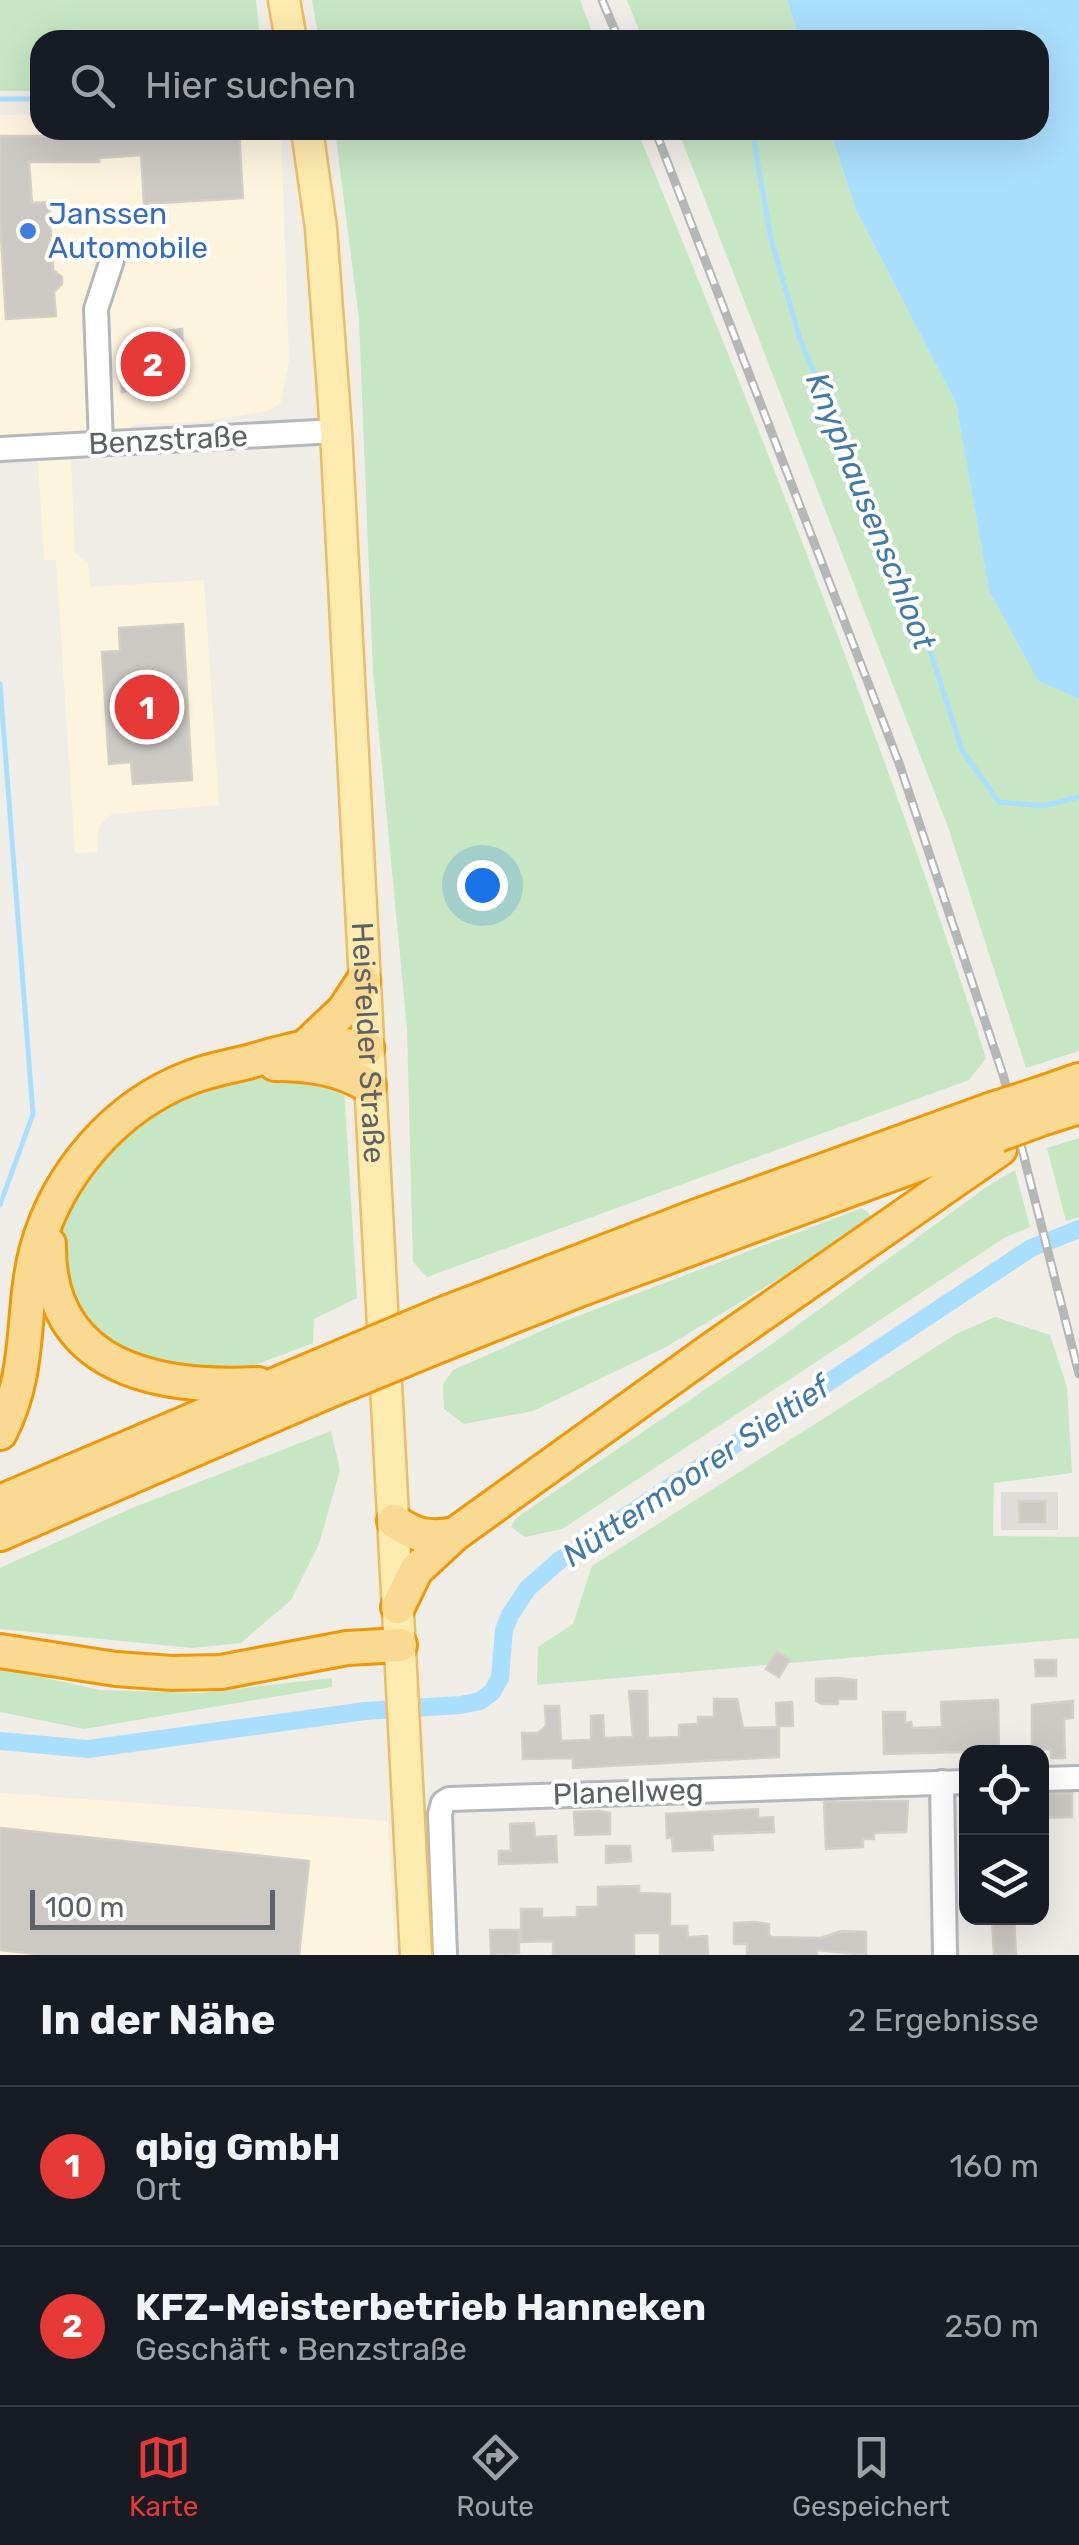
<!DOCTYPE html>
<html lang="de">
<meta charset="utf-8">
<style>
body{margin:0;font-family:Rubik,sans-serif;background:#20242c;color:#f1f3f6}
.controls{position:absolute;right:30px;bottom:30px;display:grid;overflow:hidden;border-radius:20px;box-shadow:0 10px 40px #0002}
.controls button{width:90px;height:90px;display:grid;place-items:center;padding:0;border:0;border-bottom:2px solid #363941;background:#171b24;color:#f1f3f6;font:50px sans-serif}
.scale{position:absolute;left:30px;bottom:25px;width:245px;box-sizing:border-box;padding-left:10px;border:5px solid #5e6266;border-top:0;font-size:28px;line-height:35px;white-space:nowrap;color:#5e6266;-webkit-text-stroke:8px #fff;paint-order:stroke}
.you{position:absolute;left:482px;top:885px;width:35px;height:35px;margin:-25px;border:8px solid #fff;border-radius:50%;background:#1a73e8;box-shadow:0 0 0 15px #1a73e833}
.badge{display:grid;place-items:center;width:65px;height:65px;border-radius:50%;background:#e53a38;color:#fff;font-size:32px;font-weight:700}
.pin{position:absolute;translate:-50% -50%;border:5px solid #fff;box-shadow:0 2px 10px #0006}
.list{margin:0;padding:0;list-style:none}
h2{display:flex;justify-content:space-between;align-items:center;height:130px;margin:0;padding:0 40px;font-size:42px}
h2 small{font-size:32px;font-weight:400;color:#9ea1a6}
.list li{display:grid;grid-template-columns:65px 1fr auto;gap:30px;align-items:center;box-sizing:border-box;height:160px;padding:0 40px;border-top:2px solid #363941}
.list b{display:block;font-size:38px;white-space:nowrap}
.list p{margin:0;font-size:32px;white-space:nowrap;color:#9ea1a6}
.list em{font-size:32px;font-style:normal;color:#9ea1a6}
.icon{flex:none;width:55px;height:55px;fill:none;stroke:currentColor;stroke-width:2;stroke-linecap:round;stroke-linejoin:round}
.map{position:relative;flex:none;width:1079px;height:1955px;overflow:hidden}
.search{position:absolute;background:#171b24;box-shadow:0 10px 40px #0002;left:30px;right:30px;top:30px;height:110px;display:flex;align-items:center;gap:25px;box-sizing:border-box;padding:0 35px;border-radius:30px;color:#9ea1a6;font-size:38px}
.sheet{height:450px;background:#171b24}
nav{display:flex;justify-content:space-around;align-items:center;box-sizing:border-box;height:140px;border-top:2px solid #363941;background:#171b24;font-size:28px;color:#9ea1a6}
nav a{display:grid;justify-items:center;gap:5px}
nav .on{color:#e53a38}
.map>svg:first-child{display:block}
.commercial{fill:#fdf4de}
.industrial{fill:#dfdcd9}
.green{fill:#c6e6c4}
.water{fill:#aadefd}
.lines{fill:none;stroke-linecap:round;stroke-linejoin:round}
.stream{stroke:#aadefd;stroke-width:5}
.canal{stroke:#aadefd;stroke-width:18}
.building{fill:#ccc8c4;stroke:#d4cfc5;stroke-width:2.5}
.minor-casing{stroke:#b4b7bb;stroke-width:28}
.major-casing{stroke:#eebd62;stroke-width:35}
.highway-casing{stroke:#ef9807;stroke-width:38}
.minor{stroke:#fff;stroke-width:22}
.major{stroke:#fdebaf;stroke-width:30}
.highway{stroke:#fad993;stroke-width:32}
.rail-casing{stroke:#b5b6b6;stroke-width:9}
.rail{stroke:#fff;stroke-width:5;stroke-dasharray:15;stroke-linecap:butt}
.highway-bridge-casing{stroke:#ef9807;stroke-width:38;stroke-linecap:butt}
.highway-bridge{stroke:#fad993;stroke-width:32}
.shop-dot{fill:#3f7fe0;stroke:#fff;stroke-width:4}
.labels{text-anchor:middle;stroke-width:8;stroke-linejoin:round;paint-order:stroke}
.shop-label{font-size:30px;fill:#366cbe;stroke:#fff;text-anchor:start}
.street-label{font-size:30px;fill:#5e6266;stroke:#fff}
.water-label{font-size:32px;font-style:italic;fill:#437aa7;stroke:#fff}
</style>
<div class="map">
<svg width="1079" height="1955" viewBox="0 0 1079 1955">
<rect width="100%" height="100%" fill="#f0ede7"/>
<g class="commercial">
<path d="M40,114V130H281L289,361L281,402L269,411L196,422L136,424L113,438V455L71,457L75,553L88,562L90,587L204,580L219,805L112,814L99,826L97,852L75,853L56,560H44L38,459L0,461V115Z"/>
<path d="M0,1793L388,1821L395,1955H0Z"/>
</g>
<rect class="industrial" x="1001" y="1492" width="57" height="38"/>
<g class="green">
<path d="M0,0H256L260,40H40V91H0Z"/>
<path d="M312,0H580L593,35L562,40H319Z"/>
<path d="M627,0H787L800,40H643Z"/>
<path d="M335,130H637C763,436 885,744 986,1058L969,1080L427,1277L413,1262L407,1029L373,671L359,319Z"/>
<path d="M678,130H830L856,210L956,403L989,591L1038,681L1079,699V1051L1026,1068L948,827Z"/>
<path d="M261,1070L344,1088L357,1298L314,1319L313,1343L252,1366L214,1376L112,1354L70,1303L60,1255L62,1232L73,1193L148,1107Z"/>
<path d="M1079,1138V1217L1066,1221L1047,1148Z"/>
<path d="M1015,1170L1030,1227L1006,1237L562,1529L525,1537L511,1527L516,1518L769,1346L985,1188Z"/>
<path d="M862,1208L872,1216L870,1224L666,1347L533,1411L464,1424L444,1409L443,1384L453,1370L562,1322Z"/>
<path d="M995,1317L1050,1335L1067,1387L1072,1473L994,1483L993,1536L1079,1537V1638L537,1685L538,1647L573,1624L592,1566L956,1334Z"/>
<path d="M331,1431L340,1470L319,1544L291,1600L241,1643L192,1648L0,1629V1568L132,1508Z"/>
<path d="M0,1668L100,1690L200,1693L332,1678V1687L84,1729L0,1712Z"/>
</g>
<path class="water" d="M787,0H1079V699L1038,681L989,591L956,403L856,210L830,130H1039V40H800Z"/>
<g class="lines">
<g class="stream">
<path d="M664,40H689"/>
<path d="M0,99H40"/>
<path d="M752,130L771,239L800,339L931,653L962,750L999,802L1043,806L1079,797"/>
<path d="M0,684L33,1114L0,1205"/>
</g>
<path class="canal" d="M0,1741L88,1749L365,1711L461,1705L480,1701L492,1692L500,1678L504,1630L510,1615L528,1588L560,1560L1031,1248L1079,1229"/>
</g>
<g class="building">
<path d="M140,130H239L243,198L144,204L141,155L99,158V162H29L32,203L49,202L53,270L62,277V284L54,292L56,316L6,319L0,220V136H120V131Z"/>
<path d="M182,329L183,352L170,353L171,375L154,376L155,386L122,392L121,377L137,376L135,335Z"/>
<path d="M183,624L192,780L133,784L131,762L109,764L102,652L120,651L119,628Z"/>
<path d="M1019,1501H1045V1522H1020Z"/>
<path d="M777,1652L790,1659L779,1677L766,1669Z"/>
<path d="M1035,1660H1056V1676H1036Z"/>
<path d="M838,1678L856,1680V1699H838V1704H822L816,1701V1679Z"/>
<path d="M629,1691H647L648,1738L679,1737V1725L698,1724V1717H714V1699H737L743,1728L779,1727V1757L573,1768V1758L523,1759L522,1733H538L546,1726L545,1706H559L561,1741L591,1740V1716L603,1715L604,1738L633,1737Z"/>
<path d="M998,1700L999,1751L884,1754L883,1712H905V1723L911,1722L912,1728L942,1727L941,1702Z"/>
<path d="M1073,1701V1718L1064,1719L1065,1758H1051V1749L1032,1750V1705Z"/>
<path d="M792,1702L793,1726H777L776,1703Z"/>
<path d="M1072,1793V1817L1042,1818V1794Z"/>
<path d="M908,1801L906,1832L874,1833V1839H863V1847L826,1849L824,1802Z"/>
<path d="M758,1809V1818L773,1817L774,1832L712,1834L713,1850L673,1851L672,1837L667,1838L666,1814Z"/>
<path d="M599,1811L610,1813V1834L575,1835L574,1812Z"/>
<path d="M534,1823L535,1837L556,1836L557,1862L499,1864V1851H511L510,1824Z"/>
<path d="M0,1828L309,1861L299,1955H45L0,1950Z"/>
<path d="M606,1846H630L631,1861L606,1863Z"/>
<path d="M639,1886V1893L670,1894V1926H687L688,1937L707,1936L708,1955H660V1933H634V1955H553V1941L521,1942V1909H542V1918L577,1917V1907H598V1887Z"/>
<path d="M992,1918H1014L1016,1955H994Z"/>
<path d="M755,1922L769,1924V1935L772,1937L820,1938L842,1931L866,1932V1955L817,1950V1955H747V1944H734V1923Z"/>
<path d="M490,1930H519V1953L491,1955Z"/>
</g>
<g class="lines">
<defs>
<g id="minor">
<path d="M101,444L96,309L112,260"/>
<path d="M0,449L336,431"/>
<path d="M1042,1779L1079,1778"/>
<path d="M942,1782L945,1955"/>
<path d="M445,1955L440,1814L443,1803L449,1799L966,1782"/>
</g>
<g id="major">
<path d="M284,0L291,40"/>
<path id="s1" d="M307,130L321,228L336,431L416,1955"/>
</g>
<g id="highway">
<path d="M307,1045L344,1010L363,981"/>
<path d="M275,1064C309,1064 339,1068 369,1086"/>
<path d="M1039,1094L1079,1080"/>
<path d="M1044,1118L1079,1107"/>
<path d="M49,1244C47,1369 158,1389 258,1384"/>
<path d="M440,1315L697,1216L992,1109"/>
<path d="M441,1345L579,1290L998,1135"/>
<path d="M0,1433C33,1369 20,1312 37,1248C58,1173 116,1106 189,1078C208,1070 228,1067 248,1062C289,1050 324,1039 367,1048"/>
<path d="M0,1502L319,1366"/>
<path d="M394,1521C415,1536 429,1539 455,1534"/>
<path d="M0,1534L322,1394"/>
<path d="M398,1607L416,1570L455,1534L715,1347L1000,1149"/>
<path d="M0,1651L116,1669L172,1673L221,1672L347,1648L400,1645"/>
</g>
</defs>
<use href="#minor" class="minor-casing"/>
<use href="#major" class="major-casing"/>
<use href="#highway" class="highway-casing"/>
<use href="#minor" class="minor"/>
<use href="#major" class="major"/>
<use href="#highway" class="highway"/>
<defs>
<g id="rail">
<path d="M602,0L619,40"/>
<path d="M655,130L899,763L1004,1078L1079,1374"/>
</g>
</defs>
<use href="#rail" class="rail-casing"/>
<use href="#rail" class="rail"/>
<defs>
<g id="highway-bridge">
<path d="M992,1109L1039,1094"/>
<path d="M998,1135L1044,1118"/>
<path d="M319,1366L440,1315"/>
<path d="M322,1394L441,1345"/>
</g>
</defs>
<use href="#highway-bridge" class="highway-bridge-casing"/>
<use href="#highway-bridge" class="highway-bridge"/>
</g>
<circle class="shop-dot" cx="28" cy="231" r="10"/>
<g class="labels">
<g class="shop-label">
<text x="48" y="224">Janssen<tspan x="48" dy="34">Automobile</tspan></text>
</g>
<g class="street-label">
<text transform="translate(168 440) rotate(-3)" y="10">Benzstraße</text>
<text dy="10" stroke="none"><textPath href="#s1" startOffset="915">Heisfelder Straße</textPath></text>
<text transform="translate(628 1792) rotate(-2)" y="10">Planellweg</text>
</g>
<g class="water-label">
<text transform="translate(871 511) rotate(68)" y="11">Knyphausenschloot</text>
<text transform="translate(696 1471) rotate(-34)" y="11">Nüttermoorer Sieltief</text>
</g>
</g>
</svg>
<div class="controls">
<button><svg class="icon" aria-label="locate" viewBox="0 0 24 24"><circle cx="12" cy="12" r="6"/><path d="M12 2v4M12 18v4M2 12h4M18 12h4"/></svg></button>
<button><svg class="icon" aria-label="layers" viewBox="0 0 24 24"><path d="M12 4l9 5-9 5-9-5zM3 14l9 5 9-5"/></svg></button>
</div>
<div class="scale">100 m</div>
<div class="you"></div>
<div class="pin badge" style="left:147px;top:707px">1</div>
<div class="pin badge" style="left:153px;top:364px">2</div>
<div class="search"><svg class="icon" aria-label="search" viewBox="0 0 24 24"><circle cx="10" cy="10" r="6"/><path d="M15 15l6 6"/></svg>Hier suchen</div>
</div>
<section class="sheet">
<h2>In der Nähe<small>2 Ergebnisse</small></h2>
<ul class="list">
<li><span class="badge">1</span><div><b>qbig GmbH</b><p>Ort</p></div><em>160 m</em></li>
<li><span class="badge">2</span><div><b>KFZ-Meisterbetrieb Hanneken</b><p>Geschäft · Benzstraße</p></div><em>250 m</em></li>
</ul>
</section>
<nav>
<a class="on"><svg class="icon" aria-label="map" viewBox="0 0 24 24"><path d="M3 6l6-2 6 2 6-2v14l-6 2-6-2-6 2zM9 4v14M15 6v14"/></svg>Karte</a>
<a><svg class="icon" aria-label="directions" viewBox="0 0 24 24"><path d="M12 3l9 9-9 9-9-9zM9 14v-3h6M13 9l2 2-2 2"/></svg>Route</a>
<a><svg class="icon" aria-label="saved" viewBox="0 0 24 24"><path d="M7 4h10v16l-5-4-5 4z"/></svg>Gespeichert</a>
</nav>
